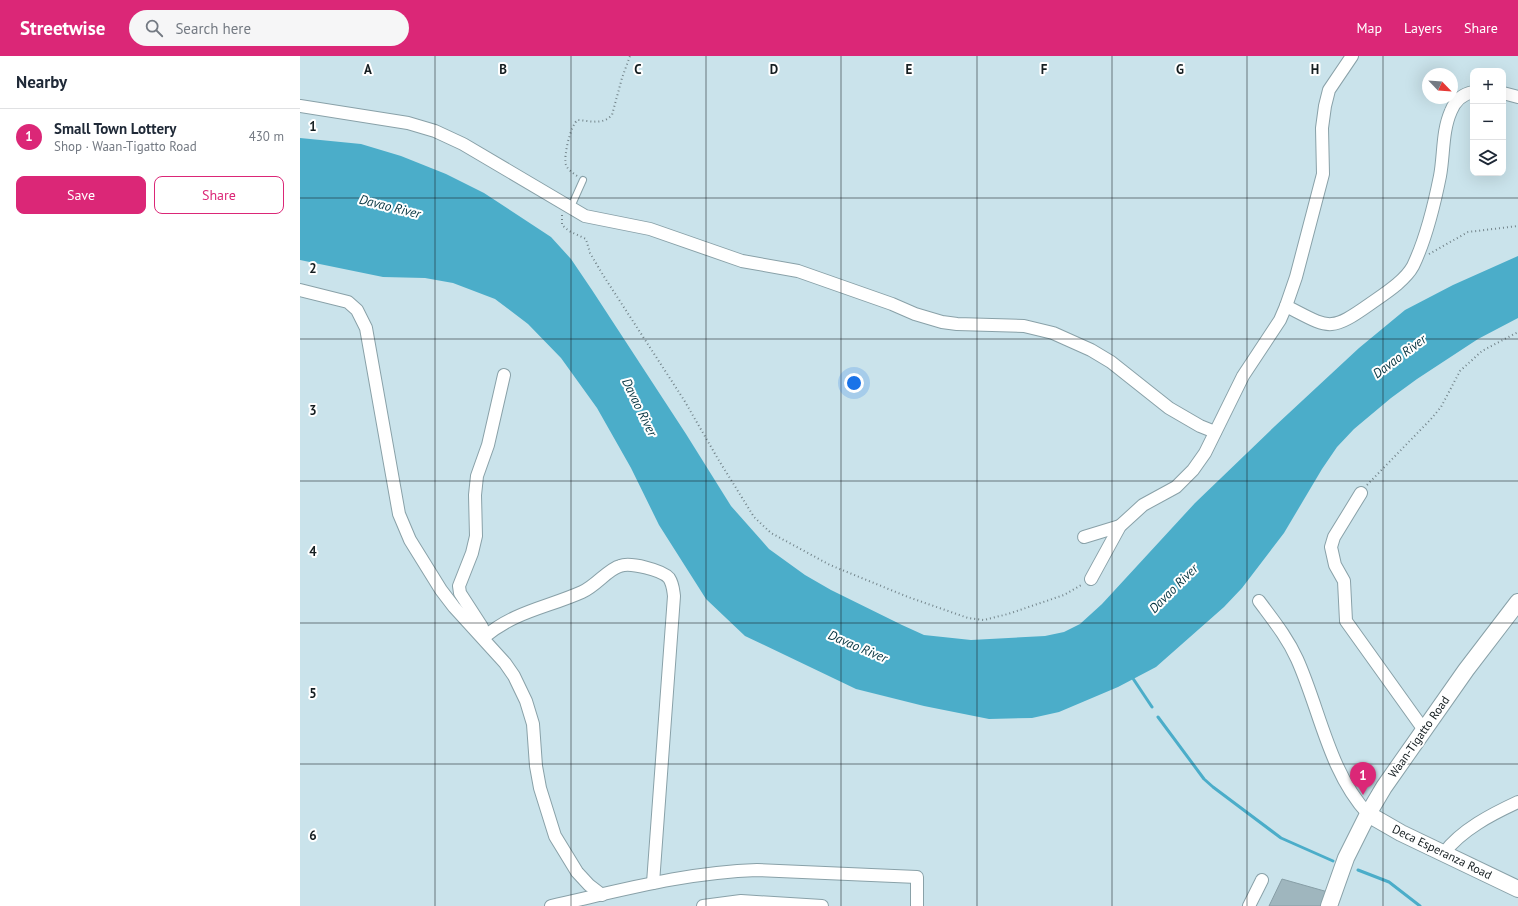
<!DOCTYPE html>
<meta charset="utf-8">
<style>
body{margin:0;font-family:"PT Sans",sans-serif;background:#f6f6f7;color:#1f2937}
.controls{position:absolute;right:12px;top:12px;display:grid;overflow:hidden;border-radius:8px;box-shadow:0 4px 16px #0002}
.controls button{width:36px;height:36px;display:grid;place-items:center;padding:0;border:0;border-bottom:1px solid #e0e1e3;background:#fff;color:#1f2937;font:20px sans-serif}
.compass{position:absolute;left:1122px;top:12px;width:36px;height:36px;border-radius:50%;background:#fff;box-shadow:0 4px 16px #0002;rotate:115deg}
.you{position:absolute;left:554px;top:327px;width:14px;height:14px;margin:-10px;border:3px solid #fff;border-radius:50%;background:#1a73e8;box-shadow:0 0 0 6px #1a73e833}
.badge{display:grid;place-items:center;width:26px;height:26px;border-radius:50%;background:#db2777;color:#fff;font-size:13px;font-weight:700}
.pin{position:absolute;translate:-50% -33px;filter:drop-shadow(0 1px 2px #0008)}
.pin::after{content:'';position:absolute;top:21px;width:14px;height:12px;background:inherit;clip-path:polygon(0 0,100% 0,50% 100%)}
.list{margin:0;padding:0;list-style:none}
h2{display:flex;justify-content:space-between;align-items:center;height:52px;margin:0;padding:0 16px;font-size:17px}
h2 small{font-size:13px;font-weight:400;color:#747a83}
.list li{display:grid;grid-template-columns:26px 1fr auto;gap:12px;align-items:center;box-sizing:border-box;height:56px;padding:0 16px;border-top:1px solid #e0e1e3}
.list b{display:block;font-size:15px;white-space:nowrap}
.list p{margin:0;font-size:13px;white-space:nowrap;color:#747a83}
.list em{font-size:13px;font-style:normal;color:#747a83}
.actions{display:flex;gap:8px;padding:12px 16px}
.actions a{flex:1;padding:9px 0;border:1px solid #db2777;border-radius:8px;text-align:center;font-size:14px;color:#db2777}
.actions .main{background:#db2777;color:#fff}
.icon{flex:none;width:22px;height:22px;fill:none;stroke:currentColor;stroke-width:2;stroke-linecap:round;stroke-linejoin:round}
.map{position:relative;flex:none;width:1218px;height:850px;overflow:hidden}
header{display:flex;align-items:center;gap:24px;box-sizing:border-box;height:56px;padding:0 20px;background:#db2777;color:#fff}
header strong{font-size:19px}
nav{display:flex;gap:22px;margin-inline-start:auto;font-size:14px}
.search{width:280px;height:36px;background:#f6f6f7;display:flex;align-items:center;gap:10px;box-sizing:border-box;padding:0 14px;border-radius:22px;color:#747a83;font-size:15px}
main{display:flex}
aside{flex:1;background:#fff}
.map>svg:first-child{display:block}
.water{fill:#4badc9}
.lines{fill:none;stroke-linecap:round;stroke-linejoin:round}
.stream{stroke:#4badc9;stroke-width:3}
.building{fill:#9fb6be;stroke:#879ea6;filter:url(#shadow)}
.lane-casing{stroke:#89a1a8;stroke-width:8}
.street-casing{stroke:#89a1a8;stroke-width:14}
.secondary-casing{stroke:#89a1a8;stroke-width:18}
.path{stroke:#73848a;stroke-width:2;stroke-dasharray:1 3;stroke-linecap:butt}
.lane{stroke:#fff;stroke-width:6}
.street{stroke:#fff;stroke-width:12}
.secondary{stroke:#fff;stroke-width:16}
.grid{fill:none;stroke:#151e21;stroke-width:1;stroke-opacity:0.55}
.labels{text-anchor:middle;stroke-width:4;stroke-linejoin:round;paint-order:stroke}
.street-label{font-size:12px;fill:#151e21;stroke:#fff}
.water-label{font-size:13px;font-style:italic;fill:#063541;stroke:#fff}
.grid-label{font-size:13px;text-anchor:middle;font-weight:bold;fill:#151e21;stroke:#fff;stroke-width:4;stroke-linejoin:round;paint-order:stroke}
</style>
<header>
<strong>Streetwise</strong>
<div class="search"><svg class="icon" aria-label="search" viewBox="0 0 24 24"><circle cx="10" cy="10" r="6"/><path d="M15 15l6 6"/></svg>Search here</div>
<nav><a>Map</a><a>Layers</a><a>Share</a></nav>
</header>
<main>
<aside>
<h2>Nearby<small></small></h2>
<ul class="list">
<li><span class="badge">1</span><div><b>Small Town Lottery</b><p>Shop · Waan-Tigatto Road</p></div><em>430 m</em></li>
</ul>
<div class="actions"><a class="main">Save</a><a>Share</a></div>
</aside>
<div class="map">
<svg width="1218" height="850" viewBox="0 0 1218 850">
<defs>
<filter id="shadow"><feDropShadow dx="3.5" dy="3.5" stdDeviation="0" flood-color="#0004"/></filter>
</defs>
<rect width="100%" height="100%" fill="#cae3eb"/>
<path class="water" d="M0,82L61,88L101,100L146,118L184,137L251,181L271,203L292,234L386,378L431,450L469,493L505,519L531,534L602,569L624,579L671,584L745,580L764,576L780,568L802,548L895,447L975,370L1059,292L1105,254L1153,229L1218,200V262L1178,283L1117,323L1091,342L1054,373L1037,391L1022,413L984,477L942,532L924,551L856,611L818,631L759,656L732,662L689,663L624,650L556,633L445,580L406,543L359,469L331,412L297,352L261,302L228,268L195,243L153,227L125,222L83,221L0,204Z"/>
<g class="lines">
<g class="stream">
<path d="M832,621L852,651"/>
<path d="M858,661L904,723L913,731L981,782L1033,805"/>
<path d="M1058,814L1089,826L1120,850"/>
</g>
</g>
<path class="building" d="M982,823L1028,836L1022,850H969Z"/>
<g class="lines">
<defs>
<path id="lane" d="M270,153L283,124"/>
<g id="street">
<path d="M1203,37L1218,41"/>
<path d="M0,50L108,67L135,75L163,88L285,160L350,173L442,205L498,215L592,248L615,258L642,266L657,268L724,270L753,277L791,294L811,306L869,352L900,370L915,376"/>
<path d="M0,234L48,246L57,254L66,272L99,458L110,484L141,534L154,551L205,607L214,620L226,645L233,668L236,710L240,732L255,780L277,816L289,829L302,839"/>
<path d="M986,250C1029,272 1029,277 1070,248C1084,238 1105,225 1113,210C1126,183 1134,150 1140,120C1144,99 1142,75 1151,55C1155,45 1163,38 1173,36"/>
<path d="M1061,437L1034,481L1031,491L1035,509L1044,525L1046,565L1124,674"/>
<path d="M784,481L820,470"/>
<path d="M791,523L820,470L843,449L876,431L893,414L905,397L943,320L980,264L986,250L996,221L1023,118L1022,72L1025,50L1029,34L1052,0"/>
<path d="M959,545C973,564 987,581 997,603C1020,654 1029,716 1068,758"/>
<path d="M183,581L182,571L160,537L159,530L172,497L176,480L175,439L177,420L188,389L204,319"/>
<path d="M183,582C215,555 246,552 282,536C296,530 308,513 320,510C330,506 362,514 369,522C373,528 373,533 374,540L353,827"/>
<path d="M1144,797C1161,774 1192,758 1218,746"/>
<path d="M251,850C319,835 387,816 457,814L617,821V850"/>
<path d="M403,850L441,845L522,850"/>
<path d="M949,850L962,824"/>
</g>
<g id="secondary">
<path d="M1068,758L1101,777L1218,833"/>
<path d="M1029,850L1046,802L1068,758L1084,731L1166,614L1218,546"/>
</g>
</defs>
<use href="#lane" class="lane-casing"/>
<use href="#street" class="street-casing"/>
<use href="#secondary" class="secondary-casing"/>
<g class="path">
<path d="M277,120C273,117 268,114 266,109C263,101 271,67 278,64C290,65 303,69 312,59L322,22L330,0"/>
<path d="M262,159V169L269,175L286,183L290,197L303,219L384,344L418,403L454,461L471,477L530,509L608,541L668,562L684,564L708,558L764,539L783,528"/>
<path d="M1129,198L1168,176L1218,170"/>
<path d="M1067,429L1131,363L1141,351L1160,315L1182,295L1218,276"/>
</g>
<use href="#lane" class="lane"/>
<use href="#street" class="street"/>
<use href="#secondary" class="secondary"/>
</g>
<path class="grid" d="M135,0V850M271,0V850M406,0V850M541,0V850M677,0V850M812,0V850M947,0V850M1083,0V850M0,142H1218M0,283H1218M0,425H1218M0,567H1218M0,708H1218"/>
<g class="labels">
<g class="street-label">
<text transform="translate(1119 681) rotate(-55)" y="4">Waan-Tigatto Road</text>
<text transform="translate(1142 796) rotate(26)" y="4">Deca Esperanza Road</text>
</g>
<g class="water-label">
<text transform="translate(90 150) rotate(14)" y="5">Davao River</text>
<text transform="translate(1099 300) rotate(-37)" y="5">Davao River</text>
<text transform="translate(340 351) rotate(64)" y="5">Davao River</text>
<text transform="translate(873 532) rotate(-45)" y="5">Davao River</text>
<text transform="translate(558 590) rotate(23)" y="5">Davao River</text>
</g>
</g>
<g class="grid-label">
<text x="68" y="18">A</text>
<text x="203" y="18">B</text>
<text x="338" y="18">C</text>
<text x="474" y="18">D</text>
<text x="609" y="18">E</text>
<text x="744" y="18">F</text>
<text x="880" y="18">G</text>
<text x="1015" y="18">H</text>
<text x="13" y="75">1</text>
<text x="13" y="217">2</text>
<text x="13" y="359">3</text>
<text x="13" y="500">4</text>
<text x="13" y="642">5</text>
<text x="13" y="784">6</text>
</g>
</svg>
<div class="controls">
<button>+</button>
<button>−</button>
<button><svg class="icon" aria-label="layers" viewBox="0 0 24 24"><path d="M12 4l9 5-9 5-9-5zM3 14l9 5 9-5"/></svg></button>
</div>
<svg class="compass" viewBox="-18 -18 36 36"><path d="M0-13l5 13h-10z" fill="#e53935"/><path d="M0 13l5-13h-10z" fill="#747a83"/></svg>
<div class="you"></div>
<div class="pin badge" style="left:1063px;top:739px">1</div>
</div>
</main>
